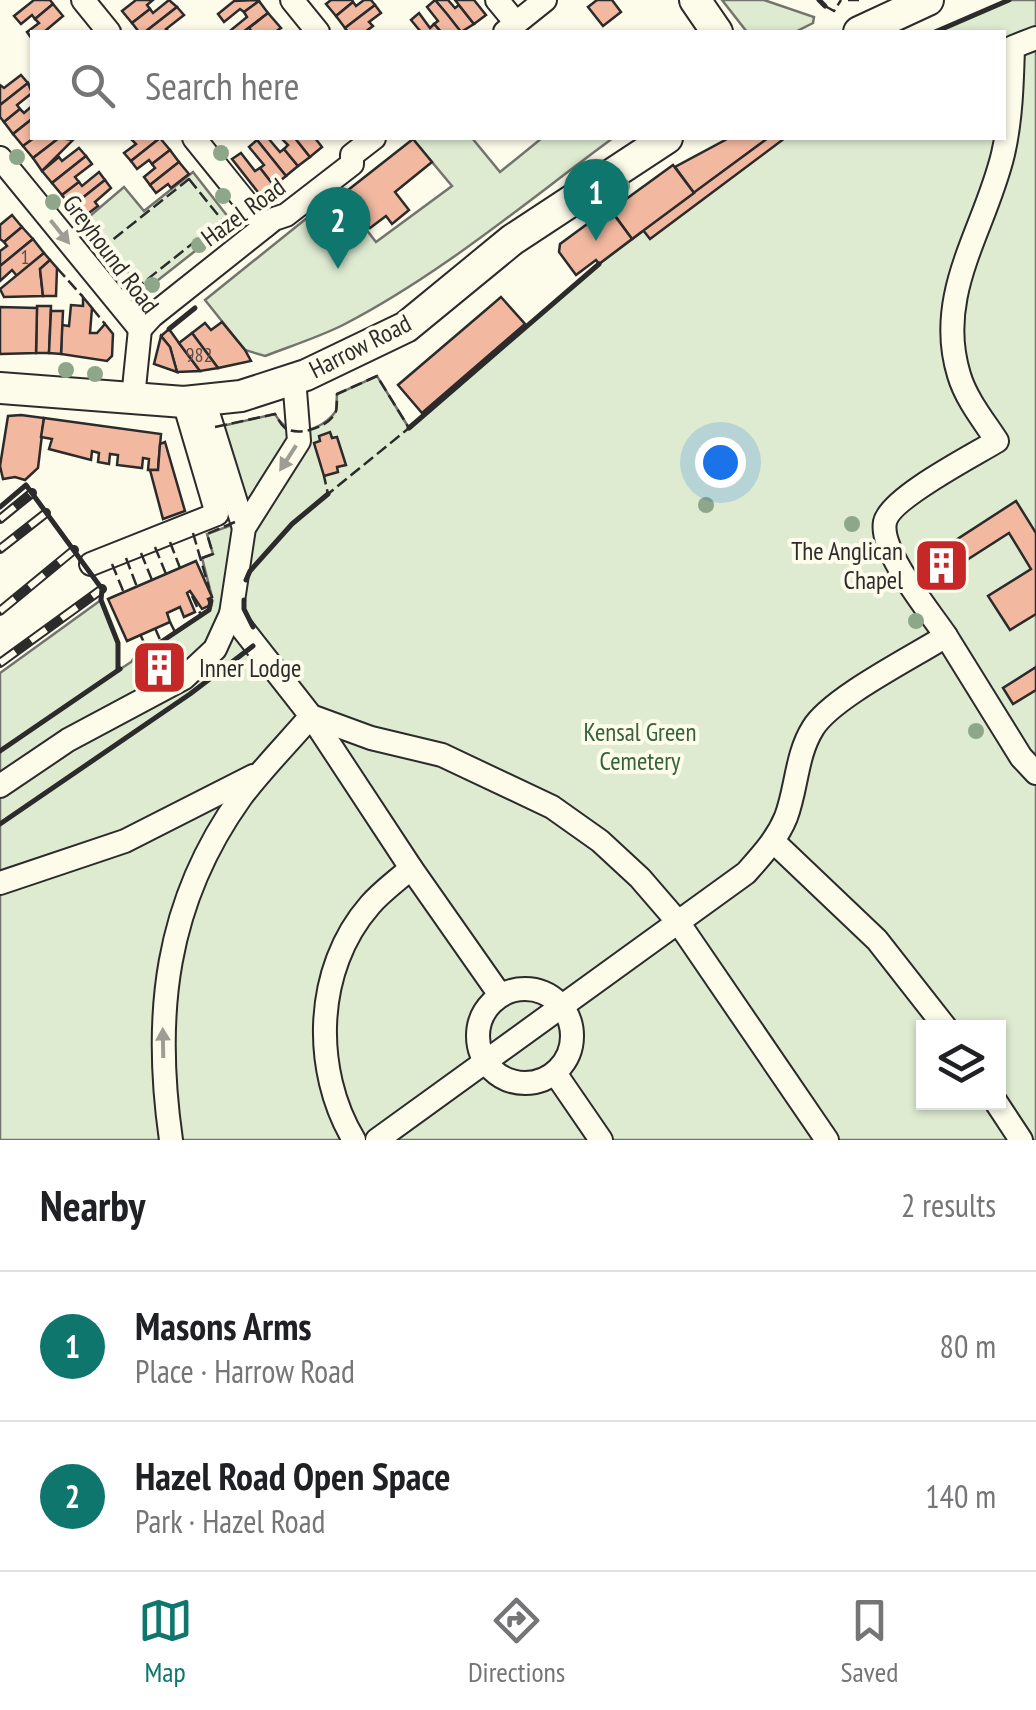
<!DOCTYPE html>
<meta charset="utf-8">
<style>
body{margin:0;font-family:"PT Sans Narrow",sans-serif;background:#f6f6f6;color:#202124}
.controls{position:absolute;right:30px;bottom:30px;display:grid;overflow:hidden;border-radius:0px;box-shadow:0 2px 8px #0004}
.controls button{width:90px;height:90px;display:grid;place-items:center;padding:0;border:0;border-bottom:2px solid #e0e0e0;background:#fff;color:#202124;font:50px sans-serif}
.you{position:absolute;left:720px;top:462px;width:35px;height:35px;margin:-25px;border:8px solid #fff;border-radius:50%;background:#1a73e8;box-shadow:0 0 0 15px #1a73e833}
.badge{display:grid;place-items:center;width:65px;height:65px;border-radius:50%;background:#0f766e;color:#fff;font-size:32px;font-weight:700}
.pin{position:absolute;translate:-50% -82px;filter:drop-shadow(0 2px 5px #0008)}
.pin::after{content:'';position:absolute;top:52px;width:35px;height:30px;background:inherit;clip-path:polygon(0 0,100% 0,50% 100%)}
.list{margin:0;padding:0;list-style:none}
h2{display:flex;justify-content:space-between;align-items:center;height:130px;margin:0;padding:0 40px;font-size:42px}
h2 small{font-size:32px;font-weight:400;color:#757577}
.list li{display:grid;grid-template-columns:65px 1fr auto;gap:30px;align-items:center;box-sizing:border-box;height:150px;padding:0 40px;border-top:2px solid #e0e0e0}
.list b{display:block;font-size:38px;white-space:nowrap}
.list p{margin:0;font-size:32px;white-space:nowrap;color:#757577}
.list em{font-size:32px;font-style:normal;color:#757577}
.icon{flex:none;width:55px;height:55px;fill:none;stroke:currentColor;stroke-width:2;stroke-linecap:round;stroke-linejoin:round}
.map{position:relative;flex:none;width:1036px;height:1140px;overflow:hidden}
.search{position:absolute;background:#fff;box-shadow:0 2px 8px #0004;left:30px;right:30px;top:30px;height:110px;display:flex;align-items:center;gap:25px;box-sizing:border-box;padding:0 35px;border-radius:0px;color:#757577;font-size:38px}
.sheet{height:430px;background:#fff}
nav{display:flex;justify-content:space-around;align-items:center;box-sizing:border-box;height:140px;border-top:2px solid #e0e0e0;background:#fff;font-size:28px;color:#757577}
nav a{display:grid;justify-items:center;gap:5px}
nav .on{color:#0f766e}
.map>svg:first-child{display:block}
.green{fill:#deebd1;stroke:#74746e;stroke-width:2.5;fill-rule:evenodd}
.building{fill:#f2b8a0;stroke:#2b2b2b;stroke-width:2.5}
.lines{fill:none;stroke-linecap:round;stroke-linejoin:round}
.minor-casing{stroke:#2b2b2b;stroke-width:26}
.major-casing{stroke:#2b2b2b;stroke-width:34}
.minor{stroke:#fdfbea;stroke-width:22}
.major{stroke:#fdfbea;stroke-width:30}
.rail-casing{stroke:#2b2b2b;stroke-width:10}
.rail{stroke:#fdfbea;stroke-width:6;stroke-dasharray:19;stroke-linecap:butt}
.fence{stroke:#2b2b2b;stroke-width:2.5;stroke-dasharray:12 5;stroke-linecap:butt}
.wall{stroke:#2b2b2b;stroke-width:5}
.tree{fill:#8ea78a}
.oneway{fill:#9e9d94}
.labels{text-anchor:middle;stroke-width:8;stroke-linejoin:round;paint-order:stroke}
.number-label{font-size:20px;fill:#5d4e48}
.street-label{font-size:25px;fill:#2b2b2b;stroke:#fdfbea}
.poi-label{font-size:25px;fill:#2b2b2b;stroke:#fdfbea;text-anchor:end}
.park-label{font-size:25px;fill:#34623c;stroke:#fdfbea}
</style>
<div class="map">
<svg width="1036" height="1140" viewBox="0 0 1036 1140">
<rect width="100%" height="100%" fill="#fdfbea"/>
<g class="green">
<path d="M722,0H764L814,17L813,23L795,32H747Z"/>
<path d="M1009,0H1036V1140H0V673L101,600L118,643L119,670L209,610L212,597L202,558L213,554L207,534L235,524L222,426L275,414C289,440 321,432 336,411L337,394L377,376L409,428L599,264L768,138H1004V32H935ZM924,1028H998V1102H924Z"/>
<path d="M412,138H472L500,172L542,138H613C526,202 440,275 343,325C319,337 291,346 265,356L245,350L205,300L338,193L376,242L452,186Z"/>
<path d="M193,172L232,222L134,299L77,227L124,187L144,211Z"/>
</g>
<g class="building">
<path d="M34,0H50L53,4L35,19L32,15L21,24L14,16Z"/>
<path d="M136,0H153L147,5L150,9L132,23L122,11Z"/>
<path d="M169,0L177,7L145,32H139L132,23L150,9L153,13Z"/>
<path d="M331,0H352L353,2L336,16L326,4Z"/>
<path d="M364,0H371L375,5L345,28L336,16L353,2L356,6Z"/>
<path d="M435,0H448L455,8L459,5L474,24L461,32Z"/>
<path d="M435,0L447,14L461,32H441L434,24L438,21L427,7Z"/>
<path d="M455,0H474L486,15L474,24Z"/>
<path d="M597,0H612L621,12L603,26L588,7Z"/>
<path d="M234,1L258,0L259,1L244,12L240,9L224,22L218,14Z"/>
<path d="M259,1L268,13L243,32H233L231,30L247,17L244,12Z"/>
<path d="M53,4L63,16L44,32H32V39L27,32L39,23L35,19Z"/>
<path d="M375,5L381,13L369,22L373,26L365,32H348L345,28Z"/>
<path d="M177,7L184,15L166,29L169,32H145Z"/>
<path d="M268,13L281,28L275,32H252L249,28Z"/>
<path d="M419,13L430,28L434,24L441,32H421L411,20Z"/>
<path d="M21,75L28,83L0,105V85L4,88Z"/>
<path d="M28,83L32,93L17,105L20,109L4,122L0,117V105Z"/>
<path d="M32,106V119L13,134L4,122L20,109L24,113Z"/>
<path d="M32,119L34,138L23,146L13,134Z"/>
<path d="M34,138H59L33,158L23,146Z"/>
<path d="M59,138L73,140L42,171L33,158Z"/>
<path d="M135,138H160L131,161L124,153L136,144L132,140Z"/>
<path d="M160,138L170,150L152,164L149,160L137,169L131,161Z"/>
<path d="M261,138H268L280,152L284,149L298,166L286,176L257,140Z"/>
<path d="M281,138H295L310,157L298,166L284,149L288,145Z"/>
<path d="M295,138H315L322,147L310,157Z"/>
<path d="M729,138H768L694,193L675,167Z"/>
<path d="M768,138H785L650,239L643,230Z"/>
<path d="M413,139L432,162L395,192L409,210L392,224L386,216L370,228L343,194Z"/>
<path d="M257,140L286,176L274,186L260,168L264,165L249,147Z"/>
<path d="M79,148L86,156L52,183L42,171L59,157L62,161Z"/>
<path d="M170,150L179,162L150,185L144,177L155,168L152,164Z"/>
<path d="M241,153L255,171L260,168L274,186L261,196L232,159Z"/>
<path d="M86,156L92,164L75,177L79,182L62,195L52,183Z"/>
<path d="M179,162L189,174L171,188L168,184L156,193L150,185Z"/>
<path d="M673,165L694,193L632,239L611,210Z"/>
<path d="M99,172L105,180L71,207L62,195L79,182L82,186Z"/>
<path d="M105,180L111,188L95,202L98,206L81,219L71,207Z"/>
<path d="M609,208L632,239L599,264L596,260L576,275L559,252L560,244Z"/>
<path d="M12,215L22,227L4,242L0,239V225Z"/>
<path d="M22,227L33,239L0,266V251L7,246L4,242Z"/>
<path d="M33,239L44,253L17,276L12,270L0,281V266Z"/>
<path d="M44,253L50,260L40,269L43,296L4,297L0,289Z"/>
<path d="M50,260L57,268L56,296H43L40,269Z"/>
<path d="M83,297L92,308L90,333H97L105,324L113,334L112,356L107,361L61,354L62,325L69,326L71,305L83,306Z"/>
<path d="M501,297L525,324L422,413L398,385Z"/>
<path d="M37,306H51L49,353H36Z"/>
<path d="M0,307L37,308L36,353L0,354Z"/>
<path d="M51,311H63L61,354L49,353Z"/>
<path d="M222,322L245,350L251,361L218,368L192,333L205,323L211,330Z"/>
<path d="M169,329L179,343L200,371L177,372L170,347L161,336Z"/>
<path d="M192,333L218,368L200,371L179,343Z"/>
<path d="M161,336L170,347L177,372L154,364Z"/>
<path d="M21,415L44,418L38,468L25,480L15,477L3,479L0,466L8,416Z"/>
<path d="M44,418L161,434L158,470H148L149,459L143,458L142,468L117,465L118,455L110,454L109,464L98,462L99,453L92,451L91,460L49,449L52,439L41,437Z"/>
<path d="M330,432L332,438L337,437L346,465L337,467L338,472L324,476L314,443L320,441L319,436Z"/>
<path d="M165,442L185,511L163,519L150,470H158L160,444Z"/>
<path d="M1016,501L1036,533V614L1010,630L988,596L1031,569L1009,533L934,581L922,562Z"/>
<path d="M196,561L212,597L208,599L211,605L202,609L190,591L187,593L195,612L184,617L180,607L167,613L170,622L127,641L108,599Z"/>
<path d="M179,649L186,659L157,683L144,665L163,651L168,657Z"/>
<path d="M1036,667V690L1013,704L1003,688Z"/>
</g>
<g class="lines">
<defs>
<g id="minor">
<path d="M83,0L109,32"/>
<path d="M292,0L318,32"/>
<path d="M497,0L516,23"/>
<path d="M505,32L545,0"/>
<path d="M194,138L265,226"/>
<path d="M0,158L140,329"/>
<path d="M140,329L152,316L274,219L286,215L352,164V155L374,138"/>
<path d="M133,398L140,329"/>
<path d="M204,400L244,528"/>
<path d="M91,564L217,514L184,402"/>
<path d="M231,614L311,716L371,738L442,755L552,807L600,841L640,878L678,922L827,1140"/>
<path d="M946,636L1021,757L1036,773"/>
<path d="M0,786L68,740L184,678L215,649L231,614L244,528L299,441L294,378"/>
<path d="M774,842L877,940L946,1028"/>
<path d="M0,883L125,841L253,776"/>
<circle cx="525" cy="1036" r="47"/>
<path d="M555,1073L601,1140"/>
<path d="M996,1102L1021,1140"/>
<path d="M171,1140C153,1015 165,903 241,797C262,769 288,743 311,716L411,868L500,995"/>
<path d="M354,1140C312,1070 314,969 370,905C382,891 398,880 411,868"/>
<path d="M377,1140L746,873C762,855 777,839 786,817C797,788 796,755 813,728C831,698 913,657 946,636C930,612 879,551 885,522C890,498 974,455 997,441C984,421 966,399 959,375C934,294 985,230 1003,154C1011,120 1012,82 1013,47L1036,38"/>
</g>
<g id="major">
<path d="M695,0L717,32"/>
<path d="M859,32L928,0"/>
<path d="M0,388L184,402L241,396L306,375L406,327L512,240L667,138"/>
</g>
</defs>
<use href="#minor" class="minor-casing"/>
<use href="#major" class="major-casing"/>
<use href="#minor" class="minor"/>
<use href="#major" class="major"/>
<defs>
<g id="rail">
<path d="M0,519L32,493"/>
<path d="M0,549L46,513"/>
<path d="M0,611L74,550"/>
<path d="M0,663L102,589"/>
</g>
</defs>
<use href="#rail" class="rail-casing"/>
<use href="#rail" class="rail"/>
<g class="fence">
<path d="M848,0H859"/>
<path d="M825,6L834,11L841,0"/>
<path d="M189,179L222,220L139,286L106,245Z"/>
<path d="M57,268L83,297"/>
<path d="M92,308L105,324"/>
<path d="M215,427L275,414C278,418 280,424 285,428C298,437 331,427 336,411C337,408 337,397 337,394L377,376L409,428L328,494L324,476"/>
<path d="M193,533L209,588"/>
<path d="M170,542L180,568"/>
<path d="M155,547L166,574"/>
<path d="M141,553L152,580"/>
<path d="M126,558L137,587"/>
<path d="M202,558L213,554L207,534L235,522"/>
<path d="M112,564L124,593"/>
<path d="M192,596L201,615"/>
<path d="M170,622L175,632"/>
<path d="M155,628L161,642"/>
<path d="M140,634L148,651"/>
</g>
<g class="wall">
<path d="M819,0L825,6"/>
<path d="M935,32L1009,0"/>
<path d="M169,329L195,308"/>
<path d="M409,428L599,264"/>
<path d="M0,507L26,485L102,589L101,600L118,643V670"/>
<path d="M246,580L250,571L292,524L328,494"/>
<path d="M244,600V609L253,627"/>
<path d="M134,660L209,610L211,601"/>
<path d="M0,751L120,669"/>
<path d="M0,824L190,694L253,646"/>
</g>
</g>
<g class="tree">
<circle cx="221" cy="153" r="8"/>
<circle cx="17" cy="157" r="8"/>
<circle cx="622" cy="186" r="8"/>
<circle cx="223" cy="196" r="8"/>
<circle cx="53" cy="202" r="8"/>
<circle cx="87" cy="225" r="8"/>
<circle cx="199" cy="245" r="8"/>
<circle cx="152" cy="285" r="8"/>
<circle cx="66" cy="370" r="8"/>
<circle cx="95" cy="374" r="8"/>
<circle cx="706" cy="505" r="8"/>
<circle cx="852" cy="524" r="8"/>
<circle cx="916" cy="621" r="8"/>
<circle cx="976" cy="731" r="8"/>
</g>
<defs><path id="oneway-solid" d="M-6-.8H1V-3.2L6.5 0L1 3.2V.8H-6Z" transform="scale(2.5)"/></defs>
<g class="oneway">
<use href="#oneway-solid" transform="translate(60 232) rotate(51)"/>
<use href="#oneway-solid" transform="translate(288 458) rotate(123)"/>
<use href="#oneway-solid" transform="translate(163 1043) rotate(-91)"/>
</g>
<defs>
<symbol id="building-square" viewBox="-11 -11 22 22"><rect x="-9" y="-9" width="18" height="18" rx="4" fill="#c62828" stroke="#fdfbea"/><path d="M-4-6H4V6H1V3H-1V6H-4ZM-2.5-4.3h1.7v1.8h-1.7ZM.8-4.3h1.7v1.8H.8ZM-2.5-1h1.7V.8h-1.7ZM.8-1h1.7V.8H.8Z" fill="#fff"/></symbol>
</defs>
<g fill-rule="evenodd">
<use href="#building-square" x="910" y="534" width="63" height="63"/>
<use href="#building-square" x="128" y="636" width="63" height="63"/>
</g>
<g class="labels">
<g class="number-label">
<text x="25" y="264">1</text>
<text x="199" y="362">982</text>
</g>
<g class="street-label">
<text transform="translate(243 212) rotate(-36)" y="9">Hazel Road</text>
<text transform="translate(111 254) rotate(53)" y="9">Greyhound Road</text>
<text transform="translate(360 346) rotate(-27)" y="9">Harrow Road</text>
</g>
<g class="poi-label">
<text x="903" y="560">The Anglican<tspan x="903" dy="29">Chapel</tspan></text>
<text x="199" y="677" text-anchor="start">Inner Lodge</text>
</g>
<g class="park-label">
<text x="640" y="741">Kensal Green<tspan x="640" dy="29">Cemetery</tspan></text>
</g>
</g>
</svg>
<div class="controls">
<button><svg class="icon" aria-label="layers" viewBox="0 0 24 24"><path d="M12 4l9 5-9 5-9-5zM3 14l9 5 9-5"/></svg></button>
</div>
<div class="you"></div>
<div class="pin badge" style="left:596px;top:241px">1</div>
<div class="pin badge" style="left:338px;top:269px">2</div>
<div class="search"><svg class="icon" aria-label="search" viewBox="0 0 24 24"><circle cx="10" cy="10" r="6"/><path d="M15 15l6 6"/></svg>Search here</div>
</div>
<section class="sheet">
<h2>Nearby<small>2 results</small></h2>
<ul class="list">
<li><span class="badge">1</span><div><b>Masons Arms</b><p>Place · Harrow Road</p></div><em>80 m</em></li>
<li><span class="badge">2</span><div><b>Hazel Road Open Space</b><p>Park · Hazel Road</p></div><em>140 m</em></li>
</ul>
</section>
<nav>
<a class="on"><svg class="icon" aria-label="map" viewBox="0 0 24 24"><path d="M3 6l6-2 6 2 6-2v14l-6 2-6-2-6 2zM9 4v14M15 6v14"/></svg>Map</a>
<a><svg class="icon" aria-label="directions" viewBox="0 0 24 24"><path d="M12 3l9 9-9 9-9-9zM9 14v-3h6M13 9l2 2-2 2"/></svg>Directions</a>
<a><svg class="icon" aria-label="saved" viewBox="0 0 24 24"><path d="M7 4h10v16l-5-4-5 4z"/></svg>Saved</a>
</nav>
